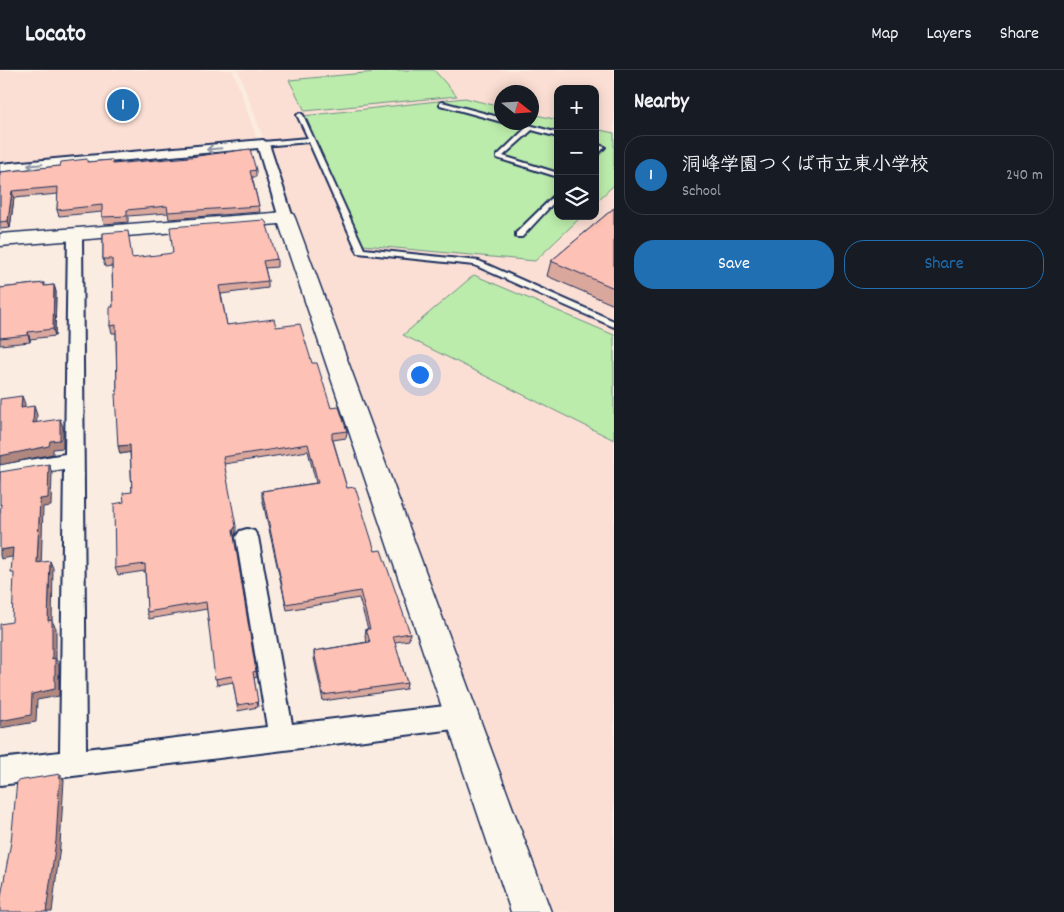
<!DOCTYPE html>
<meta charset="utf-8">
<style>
body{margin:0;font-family:Dekko,"Klee One",sans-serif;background:#242831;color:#f1f3f6}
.controls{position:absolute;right:15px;top:15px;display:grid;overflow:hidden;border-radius:10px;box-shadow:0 2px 12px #0003}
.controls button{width:45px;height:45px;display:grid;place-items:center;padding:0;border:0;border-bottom:1px solid #363941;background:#171b24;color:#f1f3f6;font:25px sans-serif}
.compass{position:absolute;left:494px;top:15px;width:45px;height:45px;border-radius:50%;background:#171b24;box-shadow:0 2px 12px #0003;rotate:107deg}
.you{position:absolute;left:419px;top:304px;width:18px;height:18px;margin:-12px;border:4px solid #fff;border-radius:50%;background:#1a73e8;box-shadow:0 0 0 8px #1a73e833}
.badge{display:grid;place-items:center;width:32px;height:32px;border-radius:50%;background:#1f6fb2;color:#fff;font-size:16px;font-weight:700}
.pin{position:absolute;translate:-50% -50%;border:2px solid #fff;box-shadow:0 1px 5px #0006}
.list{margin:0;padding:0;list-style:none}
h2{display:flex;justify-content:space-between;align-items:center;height:65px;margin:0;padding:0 20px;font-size:21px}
h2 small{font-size:16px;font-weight:400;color:#9ea1a6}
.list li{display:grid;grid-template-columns:32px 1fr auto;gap:15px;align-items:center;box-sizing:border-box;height:80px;margin:0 10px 10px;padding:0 10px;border:1px solid #363941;border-radius:20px}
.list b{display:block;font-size:19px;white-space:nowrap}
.list p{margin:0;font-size:16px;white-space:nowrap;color:#9ea1a6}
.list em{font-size:16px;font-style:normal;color:#9ea1a6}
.actions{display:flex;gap:10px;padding:15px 20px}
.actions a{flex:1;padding:11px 0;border:1px solid #1f6fb2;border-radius:20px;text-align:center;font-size:18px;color:#1f6fb2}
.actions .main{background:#1f6fb2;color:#fff}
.icon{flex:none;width:28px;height:28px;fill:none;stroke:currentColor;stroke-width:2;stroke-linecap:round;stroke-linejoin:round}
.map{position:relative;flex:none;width:614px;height:842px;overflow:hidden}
header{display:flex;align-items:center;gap:30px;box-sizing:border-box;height:70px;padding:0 25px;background:#171b24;border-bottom:1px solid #363941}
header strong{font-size:24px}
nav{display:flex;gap:28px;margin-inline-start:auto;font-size:18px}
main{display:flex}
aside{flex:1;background:#171b24}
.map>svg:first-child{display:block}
.built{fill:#fcdfd4;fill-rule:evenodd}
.green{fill:#bcecab;stroke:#6c8e84}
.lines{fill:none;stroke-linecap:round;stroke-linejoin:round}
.lane-casing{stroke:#1b2f5e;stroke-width:4}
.street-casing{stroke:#1b2f5e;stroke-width:4}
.secondary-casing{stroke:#1b2f5e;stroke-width:3}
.lane{fill:#fbf7ec;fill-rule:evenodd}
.street{fill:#fbf7ec;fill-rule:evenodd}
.secondary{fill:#fbf7ec;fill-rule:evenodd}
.wall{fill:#daa79c;stroke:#1b2f5e}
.shaded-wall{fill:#b1887f;stroke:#1b2f5e}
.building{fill:#fdc2b5;stroke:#1b2f5e}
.oneway{stroke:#8b93a5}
</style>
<header>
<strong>Locato</strong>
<nav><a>Map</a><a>Layers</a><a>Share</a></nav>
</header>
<main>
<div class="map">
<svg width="614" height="842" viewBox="0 0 614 842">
<rect width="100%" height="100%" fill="#fbece1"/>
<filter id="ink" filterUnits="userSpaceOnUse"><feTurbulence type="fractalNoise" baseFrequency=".02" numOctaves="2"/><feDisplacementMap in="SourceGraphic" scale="10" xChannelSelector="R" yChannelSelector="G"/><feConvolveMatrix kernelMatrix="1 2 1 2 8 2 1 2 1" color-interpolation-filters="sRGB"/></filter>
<g filter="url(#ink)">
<g class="built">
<path d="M0,0H233L257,69L0,93Z"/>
<path d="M238,0H614V842H547ZM558,19H595V146H558ZM502,22H532V52H502Z"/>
</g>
<g class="green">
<path d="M397,0H434L457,26L305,41L289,10Z"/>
<path d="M465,28L501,37L502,52H532V44L558,50V146H582L535,191L363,175L303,46Z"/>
<path d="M595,59L614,63V115L595,133Z"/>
<path d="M474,205L614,265V370L403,265Z"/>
</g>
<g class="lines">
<defs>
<g id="lane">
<path d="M442,32L502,48V52L440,35V33Z"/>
<path d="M300,43L303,45L364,179L479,191L614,251V257L474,195L358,183L309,72L263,76L260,74L263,72L308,68L297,45Z"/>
<path d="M507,52H518L558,63V67L532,60L503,86L558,103V107L497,88V86L526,58Z"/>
<path d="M595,74L605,77L595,87V81L598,78H595Z"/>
<path d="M558,122V128L522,167H516V163Z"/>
</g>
<g id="street">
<path d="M263,70L269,74L293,148L291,151L286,152L279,148L258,78L0,102V94Z"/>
<path d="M75,160L82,164L86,679L267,657L236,467L240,461L247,459L254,461L258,467L292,654L462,634L471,637L475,646L471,655L462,658L0,715V689L60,682L64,399L0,409V395L65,384L68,164Z"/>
</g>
<path id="secondary" d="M286,142L293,144L295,148L551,842H511L279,154L0,176V164Z"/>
</defs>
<use href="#lane" class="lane-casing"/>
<use href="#street" class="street-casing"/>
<use href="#secondary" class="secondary-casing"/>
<use href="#lane" class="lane"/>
<use href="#street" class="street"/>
<use href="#secondary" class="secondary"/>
</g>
<g class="wall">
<path d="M112,90L113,94L256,100V107H252L259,136L260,142L169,149L168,143L128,146V152L104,154L102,147V142L59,146L57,140L58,124L14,128L10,158L0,159V102L60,96L87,92Z"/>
<path d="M614,138V235L547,206L551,191Z"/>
<path d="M103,163L133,188L277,189V197L265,198L268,211V218L221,224L227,255L276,257L312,293L331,338L347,361L346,368L333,370L347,418L375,481L410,563L409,570L395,572L407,613L406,619L323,631L314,588V581L367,572L365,566L366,559H368L359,528L287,540L262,428V421L316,413L308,381L224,394L236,463L234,467L256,601L257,607L254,608L258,637L238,641L233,612L217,615L207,539L149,549L147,542L145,501L118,505L115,498L124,432L132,422L130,382L120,384L117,324L116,263H112L110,256L113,237L112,196L105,197L103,189Z"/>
<path d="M44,213L45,216L54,215L56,222L55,266L30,269V272L0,275V218Z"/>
</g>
<g class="shaded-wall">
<path d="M12,121L14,128L10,158L8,151Z"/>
<path d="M54,215L56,222L55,266L53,259Z"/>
<path d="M28,262L30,269V272L28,265Z"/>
<path d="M22,326L25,334L24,346L21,338Z"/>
<path d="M34,336L37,345L36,361L33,353Z"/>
<path d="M60,349L63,357V378L53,379V384L0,395V386L50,371Z"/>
<path d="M130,375L132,382L120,384L118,376Z"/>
<path d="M49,394L52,403L51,436L43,437L41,500L37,493L40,429Z"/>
<path d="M236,456V463L234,467L233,460Z"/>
<path d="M13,478L17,486L1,489L0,486V480Z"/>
<path d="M50,491L53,498L52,551L56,558V589L59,595V626L37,630L36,652L0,658V651L32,624L52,589L48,551Z"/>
<path d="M60,704L64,710L60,776L52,842H46Z"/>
</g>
<g class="building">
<path d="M250,79L256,100L250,101L259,136L168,142L167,136L127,140V146L102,147V135L57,140L58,117L12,121L8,151L0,152V102L60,96L61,92L87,89V92L112,90L113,94L190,87Z"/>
<path d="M614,138V218L551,191Z"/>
<path d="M264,150L266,152L277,189L263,191L268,211L219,216L227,255L274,249L276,257L300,254L312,293H317L331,338L339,337L347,361L332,363V368L347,418L355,417L375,481L381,480L410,563L393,566L407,613L323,625L314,581L370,572L366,559H370L360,521L286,534L262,421L318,413L308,374L223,387L236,456L233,460L256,601L253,602L258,632L237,635L232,606L215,609L206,532L147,542L145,494L115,498L114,434L124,432L123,423L132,422L130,375L118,376L115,324H117L116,255L110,256V237H113L112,189H103V163L128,161L132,188L173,183L170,157Z"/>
<path d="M44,213V216L54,215L53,259L28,262V265L0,268V218Z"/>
<path d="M22,326L21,338L34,336L33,353L60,349V370L50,371L49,376L0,386V329Z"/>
<path d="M49,394L48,428L40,429L37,493L50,491L48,551L52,550V589L55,588V619L32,624L31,645L0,651V554L12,552L14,503H11L13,478L0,480V446L1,434L0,435V402Z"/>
<path d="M60,704L56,771L46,842H0V832L11,772L17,711Z"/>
</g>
<defs><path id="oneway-shaft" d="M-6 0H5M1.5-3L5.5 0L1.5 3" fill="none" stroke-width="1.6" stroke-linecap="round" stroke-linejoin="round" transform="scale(1.25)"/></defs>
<g class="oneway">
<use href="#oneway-shaft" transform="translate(214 79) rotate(175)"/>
<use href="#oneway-shaft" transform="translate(35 95) rotate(175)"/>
</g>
</g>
</svg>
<div class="controls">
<button>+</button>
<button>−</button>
<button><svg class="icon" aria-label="layers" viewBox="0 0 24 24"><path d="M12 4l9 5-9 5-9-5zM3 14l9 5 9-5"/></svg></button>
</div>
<svg class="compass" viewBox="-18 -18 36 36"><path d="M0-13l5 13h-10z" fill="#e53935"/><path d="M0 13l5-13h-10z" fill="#9ea1a6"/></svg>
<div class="you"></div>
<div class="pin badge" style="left:123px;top:35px">1</div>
</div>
<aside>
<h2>Nearby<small></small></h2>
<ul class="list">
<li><span class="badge">1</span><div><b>洞峰学園つくば市立東小学校</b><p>School</p></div><em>240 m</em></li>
</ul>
<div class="actions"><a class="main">Save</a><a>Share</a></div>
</aside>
</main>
